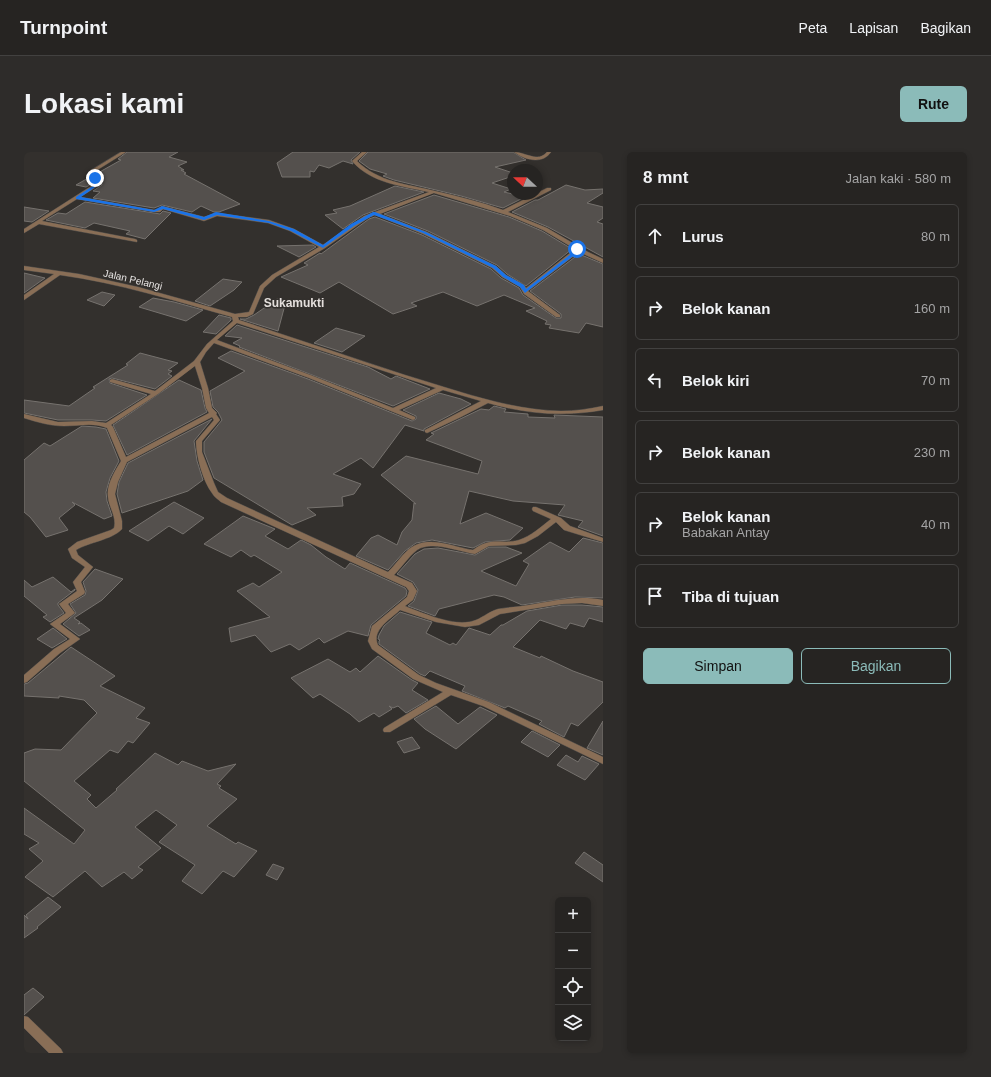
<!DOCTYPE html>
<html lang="id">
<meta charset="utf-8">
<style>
body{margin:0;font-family:Arial,sans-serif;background:#2e2c2a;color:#f1f3f6}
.controls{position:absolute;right:12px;bottom:12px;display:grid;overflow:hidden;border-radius:6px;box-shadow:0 2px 6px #0003}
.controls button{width:36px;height:36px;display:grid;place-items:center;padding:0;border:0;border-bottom:1px solid #424140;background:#262422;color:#f1f3f6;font:20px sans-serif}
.compass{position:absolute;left:483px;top:12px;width:36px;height:36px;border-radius:50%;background:#262422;box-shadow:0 2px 6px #0003;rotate:292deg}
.stop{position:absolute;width:12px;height:12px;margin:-9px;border:3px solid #1a73e8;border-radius:50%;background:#fff}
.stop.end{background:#1a73e8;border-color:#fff;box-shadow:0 1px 4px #0008}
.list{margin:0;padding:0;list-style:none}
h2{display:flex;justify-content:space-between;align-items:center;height:52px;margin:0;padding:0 16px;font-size:17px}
h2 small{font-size:13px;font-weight:400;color:#a4a4a5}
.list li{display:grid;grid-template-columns:26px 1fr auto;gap:12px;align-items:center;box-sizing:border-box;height:64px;margin:0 8px 8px;padding:0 8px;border:1px solid #424140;border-radius:6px}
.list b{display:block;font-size:15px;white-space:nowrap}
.list p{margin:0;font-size:13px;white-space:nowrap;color:#a4a4a5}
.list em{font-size:13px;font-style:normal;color:#a4a4a5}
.actions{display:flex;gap:8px;padding:12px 16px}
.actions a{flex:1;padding:9px 0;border:1px solid #8bbbb9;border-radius:6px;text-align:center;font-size:14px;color:#8bbbb9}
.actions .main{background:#8bbbb9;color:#111}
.icon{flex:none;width:22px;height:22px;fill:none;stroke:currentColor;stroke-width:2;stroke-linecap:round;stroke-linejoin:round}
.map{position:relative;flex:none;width:579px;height:901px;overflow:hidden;border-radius:6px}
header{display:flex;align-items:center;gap:24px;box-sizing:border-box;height:56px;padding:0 20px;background:#262422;border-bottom:1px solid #424140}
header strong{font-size:19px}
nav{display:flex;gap:22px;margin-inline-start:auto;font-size:14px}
.intro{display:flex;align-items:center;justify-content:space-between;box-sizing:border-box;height:96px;padding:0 24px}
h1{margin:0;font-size:28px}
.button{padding:10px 18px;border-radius:6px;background:#8bbbb9;color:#111;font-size:14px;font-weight:700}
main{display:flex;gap:24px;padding:0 24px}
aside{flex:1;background:#262422;border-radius:6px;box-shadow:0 2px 6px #0003}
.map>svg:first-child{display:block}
.building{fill:#54504d;stroke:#76726e}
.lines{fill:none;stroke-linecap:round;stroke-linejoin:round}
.street-casing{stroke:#504d4a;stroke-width:1}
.street{fill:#896e56;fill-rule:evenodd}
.route{fill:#1a73e8}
.labels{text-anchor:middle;stroke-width:3;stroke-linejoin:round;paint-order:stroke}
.far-street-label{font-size:10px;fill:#e8e5e4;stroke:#33302d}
.far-quarter-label{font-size:12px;font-weight:bold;fill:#e4dfdc;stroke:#33302d}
</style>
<header>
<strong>Turnpoint</strong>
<nav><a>Peta</a><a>Lapisan</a><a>Bagikan</a></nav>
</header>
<div class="intro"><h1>Lokasi kami</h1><a class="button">Rute</a></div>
<main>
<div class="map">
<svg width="579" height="901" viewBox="0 0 579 901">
<rect width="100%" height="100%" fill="#33302d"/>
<g class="building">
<path d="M103,0H154L145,5L163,10L154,14L160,18H157L162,21L160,22L216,52L195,60H190L177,54L168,60L138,53L130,56L69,46L76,40L69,39L78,33L77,27L72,22L97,8L94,7Z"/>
<path d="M269,0H336L327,8L329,12L319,9L305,16L295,13L290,20L286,19V25H258L253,11Z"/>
<path d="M344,0H489L502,8L471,15L489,21V24L468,31L487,37L480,40L501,45L479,56L437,44L370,28L359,24L363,22L346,17L335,9Z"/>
<path d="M66,25L70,31L62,35L52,33Z"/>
<path d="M542,33L561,38L579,37V41L563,51L579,55V66L573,70L579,72V105L524,75L488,60L511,48H514Z"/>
<path d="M371,34L400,40L339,63L319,77L301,63L313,61L309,58L326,54Z"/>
<path d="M410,43L485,65L518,79L548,97L502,134L483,122L473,113L404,79L360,62Z"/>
<path d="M61,50L130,61L136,62L139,59L147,61L121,87L102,82L106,79L70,71L61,76L22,68L34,61L42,62Z"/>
<path d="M0,55L25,59L8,70L0,69Z"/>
<path d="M351,65L398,83L467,117L477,126L495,136L499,143L532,166H537V162L506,139L555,102L579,112V175L562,171L555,181L525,176L527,173L521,172L523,169L502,159L511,156L480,143L453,154L419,140L387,151L393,154L369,162L315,130L296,141L257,125L284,113L280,111L296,101L297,102L345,67Z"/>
<path d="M289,93L292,95L275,105L253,94Z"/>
<path d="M0,121L21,126L0,141Z"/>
<path d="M199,127L218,130L210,138L186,154L171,149Z"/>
<path d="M78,140L91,143L80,154L63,148Z"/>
<path d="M129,146L150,150L179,158L162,169L115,155Z"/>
<path d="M253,147L262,149L254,179L216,167H222L230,163Z"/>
<path d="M195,163L207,166V168L192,182L179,180Z"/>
<path d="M213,173L344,215L367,227L372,224L406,237L369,254L215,195L216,194L209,191L218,186L201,184Z"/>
<path d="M312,176L341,184L318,200L290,191Z"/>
<path d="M207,199L284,227L388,269L392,267V264L379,258L415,241L437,247L447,252L400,277V279L381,273L349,316L337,306L309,322L337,332L330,342L318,345L319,354L283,356L292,363L268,373L190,326L180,300V290L198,268L194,260L189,255L186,239L221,219L194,206Z"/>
<path d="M116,201L154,211L144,218L148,219L144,222L148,224L131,237L88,226L85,227L86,231L123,243L82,269L68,268H34L0,261V248L45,254L71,236L69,235L104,213L102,212Z"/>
<path d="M155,228L177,238L181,256L183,260L103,303L89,273Z"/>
<path d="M470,254L482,257L480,260L504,262V265L531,266L530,263L579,265V384L554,375L559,369L534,363L541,353L489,349L445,339L436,372L462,361L499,376L486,388L461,390L449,396L408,388L392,391L381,399L364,418L332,404L347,386L354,383L373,393L378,380L388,368L390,351L392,352L357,323L382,304L454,322L458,309L402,288L410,282L407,281L457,257L465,258Z"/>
<path d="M188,267L170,289L173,309L179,328L164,339L98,361L93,342L95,330L104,311Z"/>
<path d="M58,274L72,275L82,277L95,309L86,326L82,340L83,349L88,364L80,367L48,350L51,353L35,366L44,378L22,385L6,365L0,360V308L20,291L26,294Z"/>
<path d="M150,350L180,366L159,382L145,374L124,389L105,379Z"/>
<path d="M219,364L251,377L241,384L264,397L277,388L287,393L302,405L321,417L326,411L381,436L383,439L382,444L347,473L344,484L324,479L300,491L295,486L275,498L266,492L247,500L231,483L207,490L205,476L246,465L213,439L229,431L235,435L258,420L230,403L227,405L217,398L207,405L180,392Z"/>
<path d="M559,386L579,391V446L551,445L498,453L480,445L470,443L415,457L411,464L384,454L390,449L394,438L389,430L373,422L391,402L400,397L414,396L451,403L465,395H482L498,401L457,419L492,434L505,412L499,409L526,390L545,400Z"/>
<path d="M71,417L99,427L78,448L50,466L56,470L54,472L57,471L66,478L55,484L39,472L52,461L46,452L61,443L62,439L59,430Z"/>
<path d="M29,425L47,440L51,437V438L34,451V453L40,461L26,470L19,465L23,463L0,444V428L8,435Z"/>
<path d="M538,453H558L579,455V470L565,466L560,475L546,471L542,477L516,468L489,495L516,506L517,504L549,519L579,530V550L554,574L547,571L540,585L515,572L518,569L484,554L481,556L438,539L441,534L406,519L401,524L396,522L355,492V489L356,488L354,487L355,483L360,474L376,460L408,470L402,481L426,493L429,491L432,493L445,476L466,483L477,473H479L503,459Z"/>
<path d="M29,476L43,487L28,496L13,487Z"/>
<path d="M47,495L91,524L76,534L121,556L112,566L126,571L109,591L104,589L94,601L86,598L50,629L67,643L63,647L72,656L93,638L92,637L131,601L154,613L158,609L184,619L212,612L193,632L197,634L195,636L213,647L183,674L212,692L214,690L233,699L210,725L199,719L178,742L158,729L171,713L135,690L153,673L132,658L111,675L137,696L114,715L119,718L108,727L100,720L78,735L61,719L29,745L1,725L19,709L5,697L15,691L0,682V656L50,692L61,678L0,629V601L11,597L37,598L73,561L60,548L35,544V546L0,544V532L4,531Z"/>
<path d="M354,504L388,528L394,531L388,538L404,548L382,561L374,554L369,556L365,554L368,557L355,565L350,561L335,570L326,562L296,542L289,546L267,526L304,507L326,520L332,516L336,520Z"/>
<path d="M412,554L434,572L456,555L473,563L432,597L401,577L390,567Z"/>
<path d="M579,569V603L563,596Z"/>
<path d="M508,579L536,593L524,605L497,590Z"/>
<path d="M388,585L396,596L380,601L373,590Z"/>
<path d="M542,603L554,610L558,604L575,612L561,628L533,613Z"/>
<path d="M560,700L579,713V730L551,711Z"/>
<path d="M249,712L260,716L253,728L242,723Z"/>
<path d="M24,745L37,755L13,775L14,776L0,786V763L4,767L2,763Z"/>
<path d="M9,836L20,845L0,863V843Z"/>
</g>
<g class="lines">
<defs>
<g id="street">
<path d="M97,0H102L70,20L71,23L76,28L77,32L56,45L130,58H133L138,54L180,65L192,61L245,68L270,77L299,93L340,64L405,40C377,34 347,31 328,9L338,0H343L333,9C354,30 383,32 411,39C434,44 457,50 479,58L523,36H527V38L484,60L523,76L564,100L579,107V111L555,100L504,139L536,163V165H532L500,142L496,135L478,125L468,116L399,82L351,63L344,66L301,96L252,125L240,136L229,162L223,165H214L215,168C270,186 326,205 381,223C432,238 484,258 537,259C551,259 565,257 579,254V258C539,265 503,262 464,251L437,265L403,281L401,280V278L457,249L419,238L375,258L391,265V267L389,268L285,226L190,191L182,200L176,210L184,236L188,256L193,261L192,262L196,268L178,289V300L190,331L194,340L203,346L364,420C371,413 377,404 385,397C404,382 429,395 449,398C467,384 477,393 495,388C507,384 517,375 527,367L509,359L508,357L509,355H512L537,366L546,374L579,386V390L540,378L532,370L514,384L501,391L492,393L465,394L451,402C435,400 408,388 393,398C384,405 378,415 370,423L388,431L393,439L389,448L381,454C399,461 430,475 449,469C457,467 464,460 474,457C485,455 495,455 505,453C531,449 553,443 579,448V454L558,451L538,452L476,462L455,473L441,475L412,470L376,458C367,467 347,478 354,493L395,523L412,531L465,550L579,605V612L459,554L427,543L366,580H360L359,578L360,576L419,540L389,527L348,497L344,489L348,474L383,445L385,439L382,435L197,350C194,347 190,345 188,341C179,329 172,304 172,289L190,268L188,265L103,310L94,330L91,342L98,369V377C88,388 65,390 52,398L54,403L69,415L57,430L61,440L60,442L44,452L51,461L36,472L56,487L36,501L3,530L0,531V523L30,497L46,487L26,472L42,461L35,452L53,439L49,430L61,415L48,406L44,397L53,390L87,378L90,376C93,365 85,356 84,345C82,333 91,319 97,309L83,276C69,270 55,274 40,274C26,274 13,270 0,266V262L34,270L68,269L82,271L127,242L86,230V228L88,227L131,239L170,209L183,192L209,169L208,165C151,149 95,131 36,123L0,148V143L30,122L0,118V114L55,122L114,135L211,162L225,160L236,134L248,123L295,95L266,79L244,71L193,64L180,69L139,57L136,60H130L53,47L18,69L111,87L113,88V90L15,72L0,81V77L72,31L67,24L66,19ZM410,41L486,64L519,78L551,97L502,136L500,133L482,123L472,114L403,80L356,62ZM213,171L412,236L369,256L289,224L193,188ZM171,214L178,236L182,256L185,261L102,305L89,275L87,273L134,242Z"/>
<path d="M490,0C501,0 514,11 523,0H527C518,13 501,8 490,0Z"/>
<path d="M0,864L4,865L37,897L39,901H25L0,876Z"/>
</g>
</defs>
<use href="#street" class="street-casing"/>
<use href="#street" class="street"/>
</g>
<path class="route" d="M70,25L75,27L77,31L57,45L130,58L138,54L180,65L192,60L245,69L270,77L299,93L327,72L349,60H351L402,80L472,114L482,123L500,133L502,137L552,98L551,96L557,98L501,141L496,135L479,125L469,116L399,81L350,63L330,74L299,96L267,79L245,71L193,63L180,68L139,57L130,60L52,47V45L73,31Z"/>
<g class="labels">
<g class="far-street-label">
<text transform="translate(109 127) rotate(13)" y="4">Jalan Pelangi</text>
</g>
<g class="far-quarter-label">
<text x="270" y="155">Sukamukti</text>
</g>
</g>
</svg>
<div class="controls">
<button>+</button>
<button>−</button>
<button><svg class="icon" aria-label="locate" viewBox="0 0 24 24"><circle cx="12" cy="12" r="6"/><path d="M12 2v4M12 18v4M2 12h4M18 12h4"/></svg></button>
<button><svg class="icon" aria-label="layers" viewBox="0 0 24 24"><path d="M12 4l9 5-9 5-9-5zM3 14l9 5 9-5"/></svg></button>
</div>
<svg class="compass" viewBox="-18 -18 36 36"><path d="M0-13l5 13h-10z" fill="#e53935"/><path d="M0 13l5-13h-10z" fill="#a4a4a5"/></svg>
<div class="stop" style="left:553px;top:97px"></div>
<div class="stop end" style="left:71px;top:26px"></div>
</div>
<aside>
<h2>8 mnt<small>Jalan kaki · 580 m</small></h2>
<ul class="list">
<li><svg class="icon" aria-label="ahead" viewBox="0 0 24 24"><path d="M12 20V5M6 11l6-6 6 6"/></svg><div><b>Lurus</b></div><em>80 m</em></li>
<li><svg class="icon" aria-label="right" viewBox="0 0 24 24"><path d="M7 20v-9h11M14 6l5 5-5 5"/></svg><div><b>Belok kanan</b></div><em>160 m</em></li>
<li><svg class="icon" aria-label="left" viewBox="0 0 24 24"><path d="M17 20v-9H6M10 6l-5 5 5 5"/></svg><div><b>Belok kiri</b></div><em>70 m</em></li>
<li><svg class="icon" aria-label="right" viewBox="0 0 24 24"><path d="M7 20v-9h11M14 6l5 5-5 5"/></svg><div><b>Belok kanan</b></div><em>230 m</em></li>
<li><svg class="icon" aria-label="right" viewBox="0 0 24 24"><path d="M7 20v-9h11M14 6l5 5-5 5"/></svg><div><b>Belok kanan</b><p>Babakan Antay</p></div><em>40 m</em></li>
<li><svg class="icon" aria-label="arrive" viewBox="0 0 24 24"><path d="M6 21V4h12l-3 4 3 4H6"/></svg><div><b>Tiba di tujuan</b></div></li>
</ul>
<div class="actions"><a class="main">Simpan</a><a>Bagikan</a></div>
</aside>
</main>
